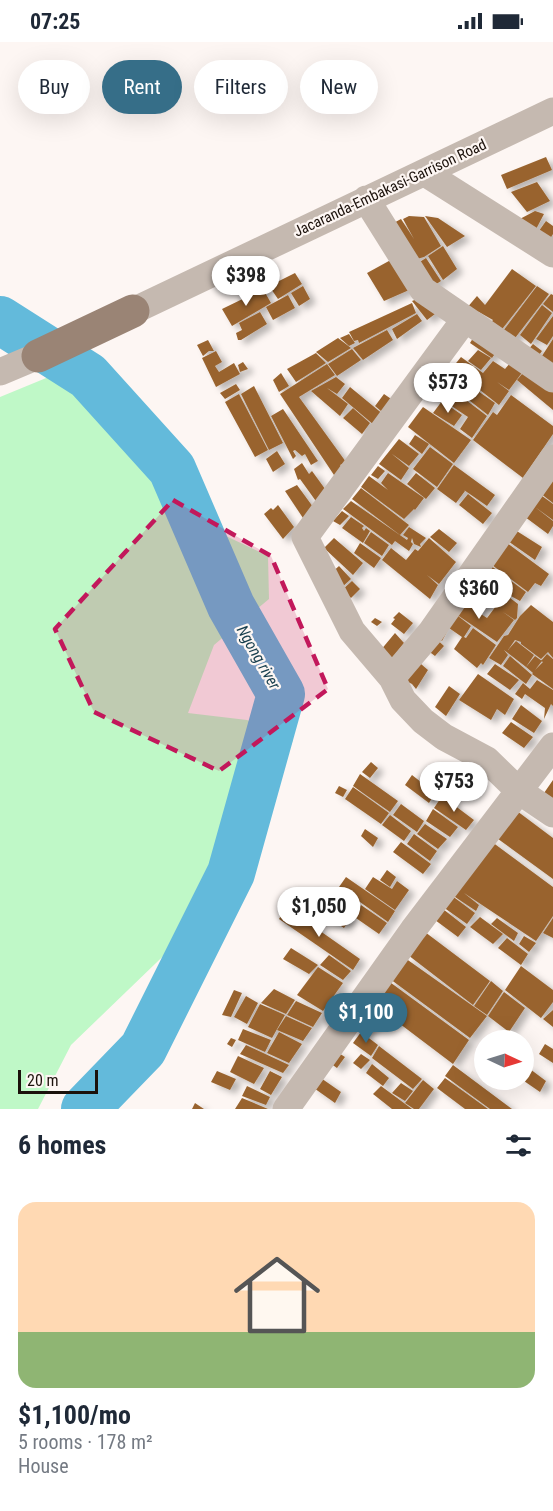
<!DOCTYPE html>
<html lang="en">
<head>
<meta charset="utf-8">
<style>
  :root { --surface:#fff; --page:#f2f2f3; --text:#1f2937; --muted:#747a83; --line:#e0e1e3; --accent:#366e88 }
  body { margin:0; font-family:"Roboto Condensed",sans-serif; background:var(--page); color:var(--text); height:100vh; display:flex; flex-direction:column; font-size:22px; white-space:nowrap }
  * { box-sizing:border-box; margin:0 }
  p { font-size:20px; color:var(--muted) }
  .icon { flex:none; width:33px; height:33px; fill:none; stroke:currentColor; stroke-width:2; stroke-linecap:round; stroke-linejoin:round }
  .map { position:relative; height:1067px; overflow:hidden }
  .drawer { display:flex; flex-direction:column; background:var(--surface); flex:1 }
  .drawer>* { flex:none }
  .guide { position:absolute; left:18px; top:18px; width:518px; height:54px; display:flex; gap:12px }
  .needle { width:39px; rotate:94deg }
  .tools { position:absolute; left:474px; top:988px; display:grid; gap:12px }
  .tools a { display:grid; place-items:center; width:60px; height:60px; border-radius:50%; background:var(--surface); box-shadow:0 6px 24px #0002; font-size:30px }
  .scale { position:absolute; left:18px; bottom:15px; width:80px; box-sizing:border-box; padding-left:6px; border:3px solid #1b110b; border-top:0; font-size:16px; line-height:21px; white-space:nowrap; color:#1b110b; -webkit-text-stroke:4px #fdf6f3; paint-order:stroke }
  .price { position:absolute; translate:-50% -51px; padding:0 14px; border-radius:21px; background:#fff; color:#222; font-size:20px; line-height:39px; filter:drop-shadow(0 2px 3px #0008) }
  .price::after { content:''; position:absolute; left:50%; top:36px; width:18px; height:14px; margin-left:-9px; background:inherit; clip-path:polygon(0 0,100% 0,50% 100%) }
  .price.on { background:var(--accent); color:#fff }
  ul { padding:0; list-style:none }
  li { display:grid; align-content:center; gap:12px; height:318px; padding:0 18px }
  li+li { border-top:2px solid var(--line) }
  li span { display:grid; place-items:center; height:186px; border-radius:18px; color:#555 }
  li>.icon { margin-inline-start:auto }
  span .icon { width:108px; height:108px; fill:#fffc; stroke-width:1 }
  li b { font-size:26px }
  h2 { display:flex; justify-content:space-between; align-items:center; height:72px; padding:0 18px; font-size:26px }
  .tag { padding:0 21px; border-radius:27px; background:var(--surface); box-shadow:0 6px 24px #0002; font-size:21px; line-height:54px }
  .tag.on { background:var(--accent); color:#fff }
  .status { display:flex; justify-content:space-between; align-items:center; height:42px; padding:0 30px; background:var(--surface); direction:ltr }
  .status svg { height:16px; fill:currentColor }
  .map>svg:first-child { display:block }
  .green { fill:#bff8c7 }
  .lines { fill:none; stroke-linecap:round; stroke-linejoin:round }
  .river { stroke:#63badb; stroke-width:48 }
  .building { fill:#99642f; filter:url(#shadow) }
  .minor { stroke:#c5b9b0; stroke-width:27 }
  .major { stroke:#9a8475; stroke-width:33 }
  .marked { fill:#c2185b; fill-opacity:0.2; stroke:#c2185b; stroke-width:4.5; stroke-dasharray:12 8; stroke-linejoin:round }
  .labels { text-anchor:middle; stroke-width:4.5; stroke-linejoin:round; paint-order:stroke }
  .street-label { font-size:15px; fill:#1b110b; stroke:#fdf6f3 }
  .water-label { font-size:16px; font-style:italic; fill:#173e4d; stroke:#fdf6f3 }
</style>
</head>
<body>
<div class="status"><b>07:25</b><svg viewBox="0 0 49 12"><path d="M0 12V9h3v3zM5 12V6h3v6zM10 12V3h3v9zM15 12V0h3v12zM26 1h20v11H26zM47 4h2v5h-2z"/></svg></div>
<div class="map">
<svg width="553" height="1067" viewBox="0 0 553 1067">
  <defs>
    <filter id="shadow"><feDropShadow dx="6" dy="4" stdDeviation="3" flood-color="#0004"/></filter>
  </defs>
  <rect width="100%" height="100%" fill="#fdf6f3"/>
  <path class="green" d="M51,334L139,379L189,436L207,485L268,514L269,557L214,603L188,671L247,678L293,698L240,840L71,1003L38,1067H0V355Z"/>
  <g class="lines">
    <path class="river" d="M0,278L88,334L172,427L231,564L281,652L231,831L143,1007L85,1067"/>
  </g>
  <path class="building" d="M546,115L552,128L507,147L501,133Z
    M537,140L550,159L527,170L511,150Z
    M535,169L544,172L534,191L516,179Z
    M409,174L424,175L441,204L424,215L410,219L390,183L401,177L414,197L403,177Z
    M425,174L438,176L465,194L447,205Z
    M546,179L553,184V192L548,200L536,193Z
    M443,204L457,227L443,238L428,214Z
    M398,214L416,245L384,259L367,231Z
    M426,216L441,239L430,246L415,223Z
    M512,227L536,244L499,291L489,283L493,278L479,270L466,267L477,254L485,263Z
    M295,231L302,242L278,257L269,244Z
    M303,244L310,257L299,264L291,251Z
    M537,244L549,252L512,300L500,293Z
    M263,247L271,261L232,284L222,267Z
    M551,252L553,253V270L543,262Z
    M288,253L295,266L273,278L266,265Z
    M422,255L439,269L427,278L412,259Z
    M412,261L416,271L359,301L358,298L354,299L349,290Z
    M542,263L552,271L531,302L520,293Z
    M260,270L267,282L241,298H238L236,291L242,288L239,281Z
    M417,272L422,279L397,297L392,287Z
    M553,274V294L547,303L536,297Z
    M387,288L393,298L363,318L353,306Z
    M478,288L501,303L492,316L470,301Z
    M349,292L355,301L349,304L340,296Z
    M338,296L351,306L328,320L316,310Z
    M553,297V321L538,320Z
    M208,298L214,309H209L203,314L197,303Z
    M533,302L542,309L537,316L527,309Z
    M352,307L361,318L337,334L328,322Z
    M478,308L491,316L481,328L468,319Z
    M216,309L222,320L215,324L219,330L234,321L240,332L216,345L202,316Z
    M316,311L326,321L296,340L287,327Z
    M461,315L483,331L493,319L505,327L515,315L527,324L509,348L497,340L509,349L499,363L452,326Z
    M243,320L248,327L240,330L238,323Z
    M327,322L335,333L299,355L346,420L340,423L345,431L338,439L280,352Z
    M527,326L553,347V368L517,338Z
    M448,328L495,361L488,373L442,337Z
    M281,331L289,344L279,350L273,338Z
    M336,335L345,342L337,352L327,346L348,362L340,374L311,349Z
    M441,339L487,374L472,396L460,387L468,375L432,351Z
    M236,342L240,348L225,357L220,351Z
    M254,344L283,401L269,408L241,352Z
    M350,345L384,373L374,383L342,356Z
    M239,352L268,408L255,415L225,360Z
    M384,352L397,361L388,375L375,364Z
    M511,353L553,384V392L523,436L473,398L493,370L497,373Z
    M442,359L462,373L454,384L433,371Z
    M423,365L471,398L454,421L408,385Z
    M353,366L370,381L362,392L343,376Z
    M283,367L318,419L311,423L305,412L302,414L295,408L293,409L296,414L293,417L271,374Z
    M415,393L429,402L422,412L409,402Z
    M399,397L419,412L409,424L392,412L409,426L401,438L379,422Z
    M430,405L453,422L437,445L413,427Z
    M277,409L285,422L273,430L266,417Z
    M302,421L309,432L312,429L328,451L318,462L300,437L298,438L294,427Z
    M454,423L495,453L487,464L464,448L465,449L456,461L437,447Z
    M378,424L385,429L378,437L371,433Z
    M553,424V461L536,448Z
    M388,431L424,456L415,468L414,467L404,477L361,445L369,434L388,448L381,441Z
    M416,431L435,446L426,457L407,442Z
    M297,443L316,469L305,479L285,449Z
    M361,446L409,483L400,493L352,457Z
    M538,451L553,462V478L535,465L553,479V484L548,492L521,472Z
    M468,452L492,471L483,482L459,463Z
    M351,459L407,498L408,496L403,493L409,485L426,496L420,502L421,505L414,502L412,496L411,500L413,502L409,509L395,499L392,503L343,467Z
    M278,463L294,485L283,497L264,472L271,466L273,468Z
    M342,469L349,474L340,483L333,479Z
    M351,475L364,484L362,486L364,489L366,486L370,489L363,501L342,486Z
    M512,486L542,505L535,518L505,497Z
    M439,487L457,501L449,510L430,495Z
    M371,490L389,503L382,514L364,501Z
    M499,495L549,532L541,544L535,541L528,550L484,517Z
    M334,496L363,521L353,533L324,506Z
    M429,496L456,520L439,542L427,533L438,543L430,557L382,518L391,506L406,518L415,507L418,509Z
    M360,501L381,516L374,526L354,511Z
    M490,523L526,550L520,559L509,553L505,548L483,532Z
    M339,524L351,537L341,546L329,533Z
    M477,531L518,562L517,576L515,578L503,570L514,578L497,600L453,570L471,584L464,595L466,596L473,586L496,603L483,623L481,621L477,626L454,607L462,595L449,586L442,599L433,592L467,545L490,561L481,572L487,576L496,564L468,542Z
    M352,539L360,547L351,556L342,548Z
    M531,563L553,580V616L548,610L541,617L521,602V600L515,598L508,608L516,599L534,613L526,625L504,608L508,613L501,623L489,616L504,594L508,593L520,574Z
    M399,570L413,581L404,592L391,582L395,577L393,576Z
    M375,576L382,580L377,584L371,580Z
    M395,591L404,601L386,624L375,615Z
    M432,593L444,604L435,614L423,605Z
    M547,612L553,617V647L532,632L533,631L526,625L535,614L542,619L535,628L543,620L541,619Z
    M510,614L532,633L526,642L503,624Z
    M414,616L428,628L416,647L412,642L402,637Z
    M495,622L519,638L510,648L487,632Z
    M478,632L514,657L505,673L497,667L491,678L459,658Z
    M537,638L553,648V664L551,662L544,677L545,666L525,652L522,657L515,652L523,641L530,647Z
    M449,644L460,652L446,674L435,665Z
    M521,663L542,679L534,691L512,677Z
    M511,680L533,695L524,706L502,691Z
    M371,720L378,726L370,736L362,730Z
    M360,732L398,759L390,770L353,744Z
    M412,733L435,751L429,761L405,743Z
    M553,738V758L544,751Z
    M339,744L347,748L343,755L335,751Z
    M353,745L389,771L381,782L345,757Z
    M442,754L474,778L466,788L434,766Z
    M401,762L424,779L417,790L393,773Z
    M513,766L553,796V837L494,794Z
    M433,767L458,785L450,795L426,779Z
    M390,773L411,789L404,799L382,783Z
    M425,782L447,797L438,807L417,792Z
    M365,787L378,796L373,805L361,794Z
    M414,792L437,809L430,819L407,802Z
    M488,797L553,845V874L536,899L464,851L479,863L476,869L452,853Z
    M401,800L431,822L423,832L393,810Z
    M387,828L396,835L390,845L380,838Z
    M346,835L395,869L388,880L339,845Z
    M373,835L392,847L397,839L409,848L395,868L365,847Z
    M311,846L352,875L344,886L304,860Z
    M339,847L350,856L341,866L330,858Z
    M451,853L475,871L467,882L443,865Z
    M361,863L387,881L379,892L353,874Z
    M286,865L360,917L353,928L279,877Z
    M443,867L466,885L458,895L435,878Z
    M480,875L503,892L493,902L470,885Z
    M497,876L518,891L514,899L491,882Z
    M553,876V896L543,891Z
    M425,890L490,939L473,963L408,913Z
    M524,894L536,901L529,910L519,902Z
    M507,896L528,912L521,923L498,906Z
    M291,906L318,923L309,932L283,917Z
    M329,913L351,929L343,938L320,923Z
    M405,916L487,974L470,996L390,937Z
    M521,924L553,948V960L541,976L505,948Z
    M318,925L343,941L323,969L297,953Z
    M387,938L469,998L453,1022L371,960Z
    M491,939L503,949L487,973L474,964Z
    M274,947L295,958L286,972L261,961Z
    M234,948L242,951L231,975L222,973Z
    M504,950L525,966L509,990L488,974Z
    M246,954L258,961L247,982L234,975Z
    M296,959L322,971L313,985L287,973Z
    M260,962L285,973L272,996L248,985Z
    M553,968V985L543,977Z
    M364,973L376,981L367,992L355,984Z
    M286,974L312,986L303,999L277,988Z
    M243,987L271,998L265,1010L238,998Z
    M279,990L302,1002L289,1021L267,1011Z
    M361,990L378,1003L371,1014L353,1001Z
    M231,996L236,998L232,1005L227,1002Z
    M545,1002L553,1007V1021L539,1012Z
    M246,1003L289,1023L283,1031L240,1012Z
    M379,1004L422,1037L413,1047L372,1016Z
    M334,1008L345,1015L337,1026L327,1019Z
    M361,1012L370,1018L361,1027L353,1021Z
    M238,1014L264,1026L254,1042L230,1030Z
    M372,1022L389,1036L383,1044L366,1031Z
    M453,1023L512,1067H490L445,1034Z
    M526,1024L546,1039L540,1050L524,1039V1029Z
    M217,1029L236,1037L230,1048L211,1040Z
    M270,1029L282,1035L271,1053L260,1047Z
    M318,1034L341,1050L335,1061L311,1044Z
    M445,1036L488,1067H465L437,1046Z
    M423,1038L434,1047L419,1067H414L405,1061Z
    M401,1041L413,1049L405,1059L392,1051Z
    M247,1044L270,1055L266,1063L242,1054Z
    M381,1044L412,1067H392L373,1052Z
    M242,1056L268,1067H235Z
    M195,1061L204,1067H192Z"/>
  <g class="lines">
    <path class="minor" d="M425,131L553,212
      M366,157L423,248L553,337
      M133,269L553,69
      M465,277L305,495L352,589L392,636L403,658L423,679L444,695L487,718L519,749L553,772
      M0,330L38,314
      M392,636L431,590L553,416
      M286,1067L413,888L553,704"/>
    <path class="major" d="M38,314L133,269"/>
  </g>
  <path class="marked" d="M173,458L271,514L328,647L219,729L94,670L55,587Z"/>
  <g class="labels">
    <g class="street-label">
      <text transform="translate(390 146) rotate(-25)" y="5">Jacaranda-Embakasi-Garrison Road</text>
    </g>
    <g class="water-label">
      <text transform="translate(259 615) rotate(60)" y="6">Ngong river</text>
    </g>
  </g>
</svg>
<div class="tools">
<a><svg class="needle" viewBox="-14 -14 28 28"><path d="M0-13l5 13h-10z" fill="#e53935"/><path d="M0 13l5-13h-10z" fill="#747a83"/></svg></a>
</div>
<div class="scale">20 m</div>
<b class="price" style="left:246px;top:265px">$398</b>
<b class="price" style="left:448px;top:372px">$573</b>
<b class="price" style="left:479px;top:578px">$360</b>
<b class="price" style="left:454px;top:771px">$753</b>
<b class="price" style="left:319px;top:896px">$1,050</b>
<b class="price on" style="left:366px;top:1002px">$1,100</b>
<div class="guide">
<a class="tag">Buy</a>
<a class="tag on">Rent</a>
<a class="tag">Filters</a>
<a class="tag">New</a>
</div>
</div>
<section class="drawer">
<h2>6 homes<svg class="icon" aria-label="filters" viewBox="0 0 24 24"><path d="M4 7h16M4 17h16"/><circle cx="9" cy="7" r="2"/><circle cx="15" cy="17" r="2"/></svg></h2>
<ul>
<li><span style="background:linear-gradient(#ffd9b3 70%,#8fb573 0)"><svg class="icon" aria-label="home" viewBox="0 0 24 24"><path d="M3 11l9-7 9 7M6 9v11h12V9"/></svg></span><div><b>$1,100/mo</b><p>5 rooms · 178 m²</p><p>House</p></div></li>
</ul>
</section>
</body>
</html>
